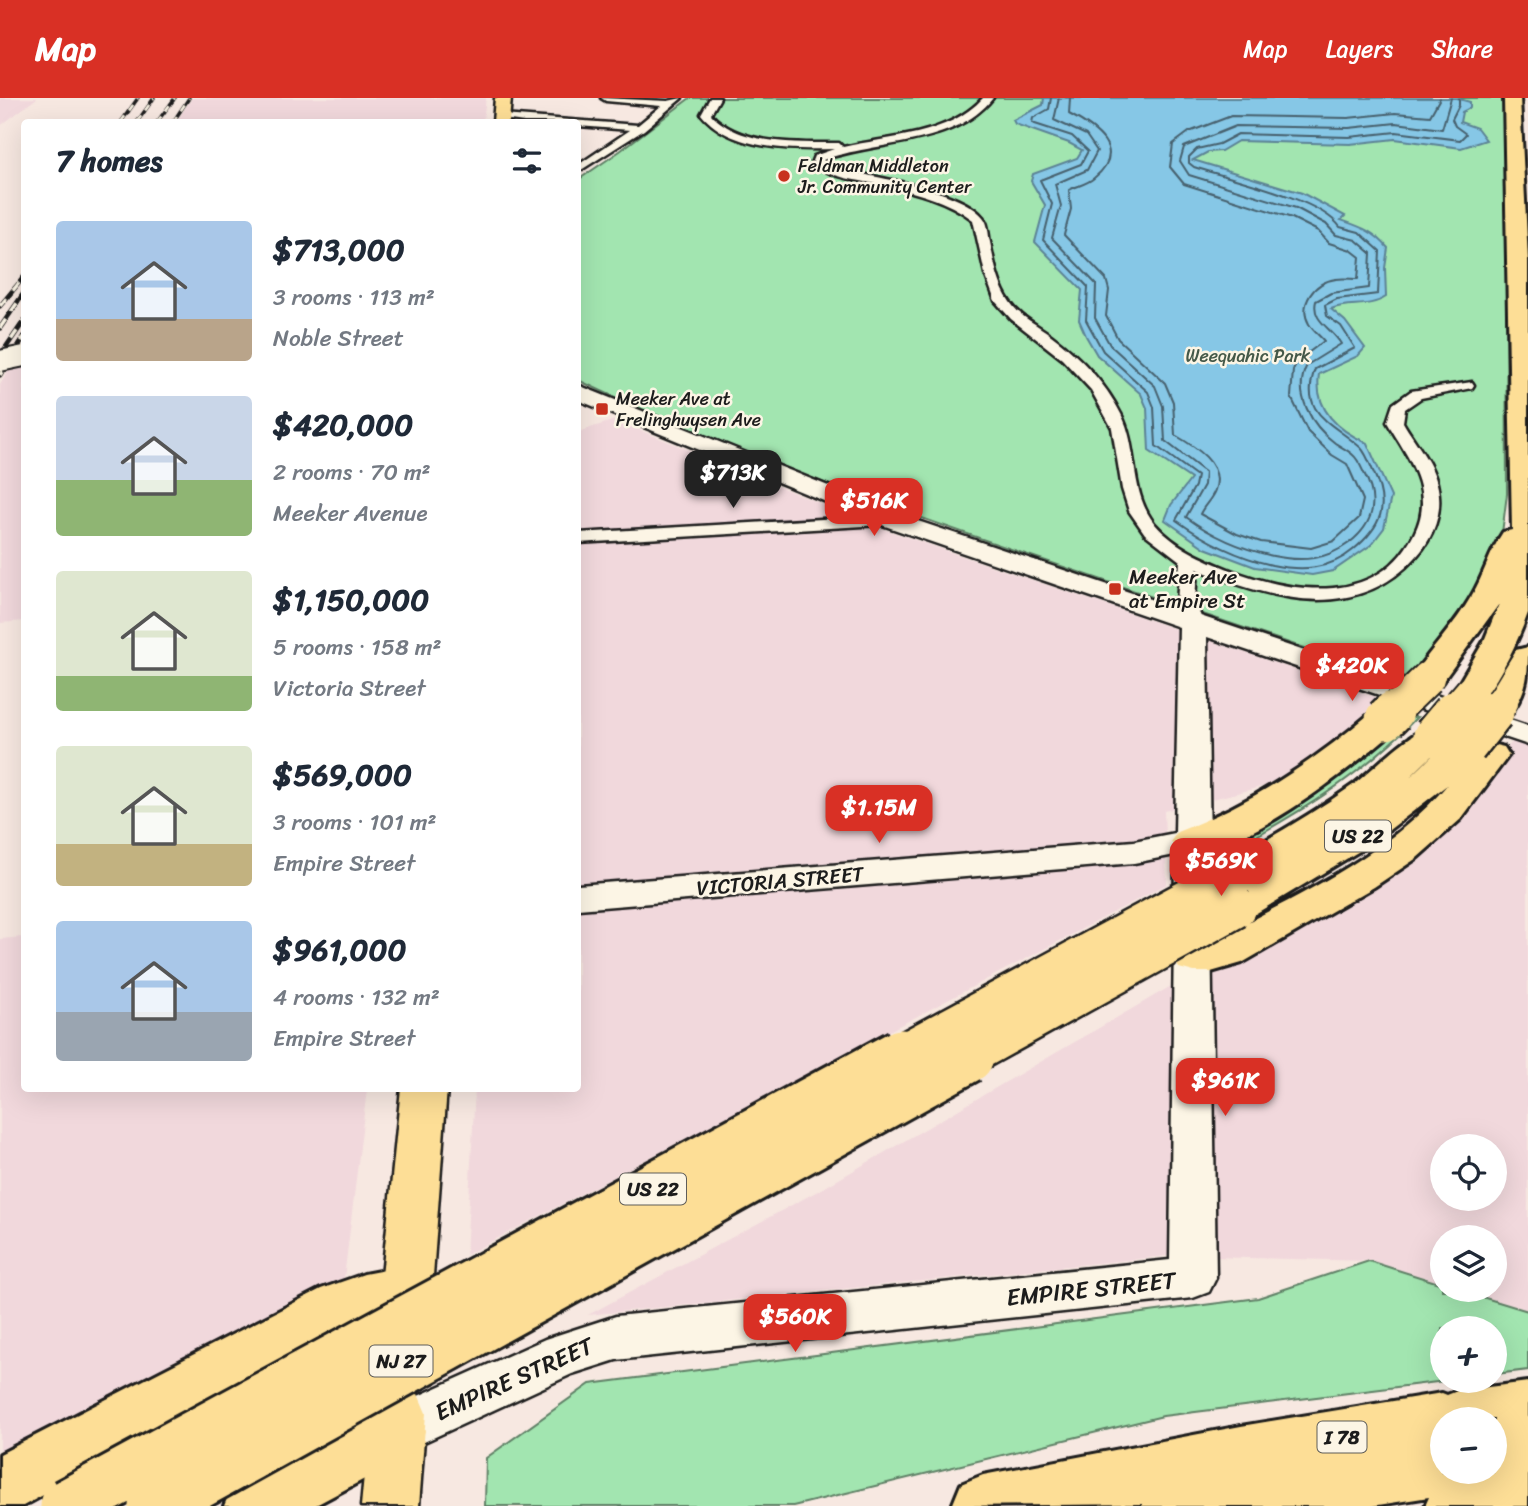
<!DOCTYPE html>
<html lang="en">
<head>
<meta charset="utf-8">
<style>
  :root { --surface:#fff; --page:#f2f2f3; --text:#1f2937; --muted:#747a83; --accent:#d93025 }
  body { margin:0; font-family:Sriracha,sans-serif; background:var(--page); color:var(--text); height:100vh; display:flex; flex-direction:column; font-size:26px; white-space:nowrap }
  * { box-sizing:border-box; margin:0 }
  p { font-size:23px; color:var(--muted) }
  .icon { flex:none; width:38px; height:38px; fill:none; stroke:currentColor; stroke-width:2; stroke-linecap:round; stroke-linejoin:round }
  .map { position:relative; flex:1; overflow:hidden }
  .drawer { position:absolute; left:21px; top:21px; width:560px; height:973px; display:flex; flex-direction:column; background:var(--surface); border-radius:7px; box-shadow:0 7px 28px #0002 }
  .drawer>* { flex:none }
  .controls { position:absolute; left:1430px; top:1036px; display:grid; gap:14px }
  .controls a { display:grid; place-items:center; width:77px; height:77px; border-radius:50%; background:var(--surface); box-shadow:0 7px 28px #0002; font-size:35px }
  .price { position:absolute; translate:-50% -60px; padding:0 16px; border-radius:14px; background:var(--accent); color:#fff; font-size:23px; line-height:46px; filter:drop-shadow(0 2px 4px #0008) }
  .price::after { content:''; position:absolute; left:50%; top:42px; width:21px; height:16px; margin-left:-10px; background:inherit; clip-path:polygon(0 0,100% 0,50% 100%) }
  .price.current { background:#222; color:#fff }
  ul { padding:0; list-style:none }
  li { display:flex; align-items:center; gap:21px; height:175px; padding:0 35px }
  li span { display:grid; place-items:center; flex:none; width:196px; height:140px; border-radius:7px; color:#555 }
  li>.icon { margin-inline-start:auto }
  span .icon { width:84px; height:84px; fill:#fffc; stroke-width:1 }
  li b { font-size:30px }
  h2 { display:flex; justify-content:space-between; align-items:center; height:84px; padding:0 35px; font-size:30px }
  header { display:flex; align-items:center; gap:42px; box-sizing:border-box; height:98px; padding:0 35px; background:var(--accent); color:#fff }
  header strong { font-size:33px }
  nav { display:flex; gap:38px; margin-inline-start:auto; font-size:24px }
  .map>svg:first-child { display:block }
  .built { fill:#f1d8dc; fill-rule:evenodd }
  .green { fill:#a2e5b0; stroke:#5f8066; stroke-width:2 }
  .water { fill:#86c7e6; stroke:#5c8395; stroke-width:2 }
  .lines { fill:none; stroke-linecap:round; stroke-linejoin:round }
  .shore { stroke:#46606d; stroke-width:2 }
  .street-casing { stroke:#1c1c1c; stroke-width:5 }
  .secondary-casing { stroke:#1c1c1c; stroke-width:5 }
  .primary-casing { stroke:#1c1c1c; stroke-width:5 }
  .highway-casing { stroke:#1c1c1c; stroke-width:6 }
  .street { fill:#fcf5e5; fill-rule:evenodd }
  .secondary { fill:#fcf5e5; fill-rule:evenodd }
  .primary { fill:#fdde96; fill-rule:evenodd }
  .highway { fill:#fdde96; fill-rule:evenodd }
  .rail-far1-casing { stroke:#1c1c1c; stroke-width:3.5 }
  .rail-casing { stroke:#1c1c1c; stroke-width:5 }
  .rail-far1 { stroke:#fcf5e5; stroke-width:2.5; stroke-dasharray:7; stroke-linecap:butt }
  .rail { stroke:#fcf5e5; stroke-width:3.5; stroke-dasharray:10; stroke-linecap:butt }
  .secondary-bridge-casing { stroke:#1c1c1c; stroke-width:24; stroke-linecap:butt }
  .highway-bridge-far2-casing { stroke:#1c1c1c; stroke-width:36; stroke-linecap:butt }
  .highway-bridge-far1-casing { stroke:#1c1c1c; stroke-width:46; stroke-linecap:butt }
  .highway-bridge-casing { stroke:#1c1c1c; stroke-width:59; stroke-linecap:butt }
  .secondary-bridge { stroke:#fcf5e5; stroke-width:20 }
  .highway-bridge-far2 { stroke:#fdde96; stroke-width:32 }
  .highway-bridge-far1 { stroke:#fdde96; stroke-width:41 }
  .highway-bridge { stroke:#fdde96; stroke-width:53 }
  .poi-dot { fill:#c8321e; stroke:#fcf5e5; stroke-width:2.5 }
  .labels { text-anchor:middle; stroke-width:5; stroke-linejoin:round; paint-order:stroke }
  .far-poi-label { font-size:18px; fill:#1c1c1c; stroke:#fcf5e5; text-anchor:start }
  .far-park-label { font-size:18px; fill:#445848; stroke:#fcf5e5 }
  .shield { fill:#fcf5e5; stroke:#5f5d58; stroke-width:2 }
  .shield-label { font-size:19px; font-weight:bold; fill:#1c1c1c }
  .poi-label { font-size:21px; fill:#1c1c1c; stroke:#fcf5e5; text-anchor:start }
  .street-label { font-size:21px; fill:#1c1c1c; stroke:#fcf5e5 }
  .near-street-label { font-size:24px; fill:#1c1c1c; stroke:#fcf5e5 }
</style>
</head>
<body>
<header>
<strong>Map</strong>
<nav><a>Map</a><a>Layers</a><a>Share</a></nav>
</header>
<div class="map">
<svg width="1528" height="1408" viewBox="0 0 1528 1408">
  <rect width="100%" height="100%" fill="#f7e8e1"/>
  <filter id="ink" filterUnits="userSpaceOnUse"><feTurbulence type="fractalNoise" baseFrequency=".0143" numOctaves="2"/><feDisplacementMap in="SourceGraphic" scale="14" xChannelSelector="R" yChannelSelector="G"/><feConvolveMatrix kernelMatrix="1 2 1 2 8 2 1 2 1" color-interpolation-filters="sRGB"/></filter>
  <g filter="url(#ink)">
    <path class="built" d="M0,0H37L0,28Z
      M192,0H486L483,24H176Z
      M12,266H24V523L0,525V287Z
      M615,322L886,432L1386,603L1308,662L1265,688L1164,713L1167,786L466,1157L475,991L578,990V334Z
      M1513,643L1528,648V1213L1459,1192H1494V1139H1442V1186L1369,1163L1168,1158L588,1217L827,1088L1419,744ZM1442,1048H1494V1101H1442Z
      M24,839V990L367,991L342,1197L0,1368V841Z"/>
    <path class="green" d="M690,0H1505L1507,396L1501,443L1476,502L1407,585C1287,544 1167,504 1046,463C888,409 729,354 578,282V82L620,53Z
      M1403,618L1417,619C1360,680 1292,719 1219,759L1218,744Z
      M1369,1163L1442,1186V1192H1459L1528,1213V1272L1495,1276L1494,1230H1442V1283H1445L1163,1318L793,1408H485L486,1360L590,1286L1258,1200Z"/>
    <path class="water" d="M1044,0H1456L1470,4V10L1462,14L1460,24L1477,30L1486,42L1461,50L1395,41L1350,46L1238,43L1221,53L1208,54L1193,62L1302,95L1345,118L1341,122C1361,129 1374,133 1388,150L1385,170L1386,199C1368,211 1349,203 1331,211L1345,223L1365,250L1358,258L1319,276C1314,311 1337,332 1367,345L1391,399L1384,430L1371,447L1333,473L1312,477L1255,469L1205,450L1165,422L1171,407L1191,381L1149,353L1147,310L1141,296L1097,257L1086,238L1079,222L1082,192L1035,144L1045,107L1031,83L1033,76L1077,60L1082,52L1069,45L1015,26L1013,22L1043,7Z"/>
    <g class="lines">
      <path class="shore" d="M1051,0L1049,11L1033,20L1032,25L1072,38L1088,53L1081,66L1040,82L1052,106L1043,142L1088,189L1086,222L1103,253L1148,294L1154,309L1156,348L1197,378L1195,388L1176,422C1205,443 1237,459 1272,467C1302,473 1329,472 1353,452C1382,428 1390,408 1373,373C1370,366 1366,355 1361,350C1334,325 1298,317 1315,271L1355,250L1341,228L1327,218L1325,207L1337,201L1378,196L1380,153L1359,134L1340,129C1321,101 1229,80 1194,69L1189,65V59L1197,51L1219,46L1238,36L1349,39L1396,34L1460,42L1466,36L1455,28L1452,21L1459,7V0
        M1059,0L1054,22L1086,37L1097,53L1087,72L1055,86L1061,108L1052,140L1096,186L1095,220L1110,247L1155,288L1163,308L1165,343L1205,374L1204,387L1186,419C1212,438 1242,451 1273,458C1302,464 1326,462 1349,445C1374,426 1379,402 1364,375C1361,369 1358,361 1353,357C1348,352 1341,349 1335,345C1312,328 1292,296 1307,267L1341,246C1332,230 1311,223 1316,203L1331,195L1369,190L1371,155L1356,142L1336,137L1326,126L1296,110L1189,77L1180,63L1184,49L1236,28L1349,30L1396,25L1442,31L1451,0
        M1070,0L1069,16C1095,30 1129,52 1094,80C1087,86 1077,88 1069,92L1071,111L1064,137L1106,181L1109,192L1106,218L1118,241L1165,285L1173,304L1175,337C1194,348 1225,366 1215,392C1212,401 1204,407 1200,416L1237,436L1261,444L1311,450L1334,443L1359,420L1363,402L1347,366L1332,357L1308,334L1291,299L1293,272L1297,263L1324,243C1319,237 1313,233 1309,226C1298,206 1314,184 1336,181C1343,180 1351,181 1358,181L1360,159L1351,152L1329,145L1318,133L1292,120L1184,86L1170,69L1173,46L1189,34L1231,18L1348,20L1395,15L1430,18L1440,0"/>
      <defs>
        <path id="street" d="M601,0L668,3L682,0L644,32L578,74V67L630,32L578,28V24H524L497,20L502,17L638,27L661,8L606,3Z
          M710,0H720L711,16C740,48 799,45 839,45L843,49C891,38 948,38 983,0H993C953,50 878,42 823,62L834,70C870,79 960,90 983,119C989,126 988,136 990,144C994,164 998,187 1010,204C1020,219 1038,227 1051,237C1079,258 1105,284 1121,316C1139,350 1129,394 1155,426C1175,449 1203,461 1231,472C1294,496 1378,508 1414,436C1436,393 1408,360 1387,324L1393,306L1411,293L1472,284L1474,287L1472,290L1421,300L1405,311L1403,324C1415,345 1434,366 1438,390C1443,415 1433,441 1416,459C1355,526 1271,502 1197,471L1195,504L1203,524L1193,530L1186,528L1177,504L1180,463L1145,436L1129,413L1122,391L1112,330L1091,292L1062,261L1011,221L995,203L985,176L973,122C947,102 915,94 883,87C859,82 829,81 812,63L814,58L834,51C791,52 730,52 701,16Z
          M891,417L900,422L897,426L578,445V435Z"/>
        <path id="secondary" d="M578,287L900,417L1528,628V647L1207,539L1216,1180L1209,1194L1193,1200L616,1262L572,1276L396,1357L378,1350L371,1333L378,1316L545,1241L616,1218L1170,1162L1175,757L1134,765L578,811V787L1134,743L1175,735L1179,529L882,427L578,302Z"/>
        <path id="primary" d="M495,0H511L509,24H493Z
          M401,990H447L430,1218L423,1235L404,1242L385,1235L378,1218Z
          M398,1289L418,1296L426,1315L419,1408H361L370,1315L378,1296Z"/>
        <path id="highway" d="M1504,0H1520L1528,163V515C1517,546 1502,575 1483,601L1471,604L1459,601L1454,594L1484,543L1499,506L1440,587L1428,590L1416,587L1411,580C1430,552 1455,527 1472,497C1484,477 1490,453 1503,434L1512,432Z
          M1528,549C1528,576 1528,589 1514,611L1502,615L1490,611L1484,604L1516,552Z
          M1386,610L1399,613L1404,621L1399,629C1357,665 1233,767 1177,752L1171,743L1177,734C1251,706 1313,664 1373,613Z
          M1434,627L1447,630L1452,638L1410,679C1431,661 1449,633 1479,640L1484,648L1491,646L1504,649L1509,657L1461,721L1417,760L1374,789L1242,865L1211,874H1194L1179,870L1172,859L1179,848L1194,844L1212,843C1293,799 1387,759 1447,687L1371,746L1250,819L1235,823L1220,819L1214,809L1220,799L1239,788L1225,785L1219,775L1225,765C1269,741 1312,716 1353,687C1375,670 1410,633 1434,627Z
          M406,1168L425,1175L433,1192L425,1209L357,1227L23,1408H0V1356L321,1191L364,1176Z
          M1528,1284V1408H1425L1429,1399L1372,1408H1142L1143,1406L952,1408L961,1386L983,1377L1241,1328L1442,1295L1447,1297L1457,1293ZM1442,1321H1494V1374H1442Z
          M396,1305L417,1313L425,1333L417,1353L314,1408H224L233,1386L321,1339Z"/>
      </defs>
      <use href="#street" class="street-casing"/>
      <use href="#secondary" class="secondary-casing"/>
      <use href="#primary" class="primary-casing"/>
      <use href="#highway" class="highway-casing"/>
      <use href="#street" class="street"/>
      <use href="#secondary" class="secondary"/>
      <use href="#primary" class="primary"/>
      <use href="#highway" class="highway"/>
      <defs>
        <path id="rail-far1" d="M121,24L138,0
          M137,24L154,0
          M157,24L175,0
          M173,24L189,0"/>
        <path id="rail" d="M0,208L24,179
          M0,230L24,195
          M0,258L24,223
          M0,277L24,239"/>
      </defs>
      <use href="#rail-far1" class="rail-far1-casing"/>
      <use href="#rail" class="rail-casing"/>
      <use href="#rail-far1" class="rail-far1"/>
      <use href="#rail" class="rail"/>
      <defs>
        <path id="secondary-bridge" d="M0,263L24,258"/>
        <path id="highway-bridge-far2" d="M1391,616L1428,580
          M1452,616L1471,594
          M1492,616L1502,604"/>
        <path id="highway-bridge-far1" d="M1386,621L1393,614
          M1434,638L1454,614
          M1466,648L1493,614
          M898,959L1239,775
          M964,959L1235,809"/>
        <path id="highway-bridge" d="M67,1408L901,958
          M155,1408L967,958"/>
      </defs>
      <use href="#secondary-bridge" class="secondary-bridge-casing"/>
      <use href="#highway-bridge-far2" class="highway-bridge-far2-casing"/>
      <use href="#highway-bridge-far1" class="highway-bridge-far1-casing"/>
      <use href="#highway-bridge" class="highway-bridge-casing"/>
      <use href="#secondary-bridge" class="secondary-bridge"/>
      <use href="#highway-bridge-far2" class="highway-bridge-far2"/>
      <use href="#highway-bridge-far1" class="highway-bridge-far1"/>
      <use href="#highway-bridge" class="highway-bridge"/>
    </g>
  </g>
  <g class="poi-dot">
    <circle cx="784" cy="78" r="7"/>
    <rect x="595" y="304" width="14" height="14" rx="3.5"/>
    <rect x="1108" y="484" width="14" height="14" rx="3.5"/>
  </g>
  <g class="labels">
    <g class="far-poi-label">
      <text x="798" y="74">Feldman Middleton<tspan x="798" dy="21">Jr. Community Center</tspan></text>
      <text x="616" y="307">Meeker Ave at<tspan x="616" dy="21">Frelinghuysen Ave</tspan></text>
    </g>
    <g class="far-park-label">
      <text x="1248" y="264">Weequahic Park</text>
    </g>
    <g class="shield">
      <rect x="1325" y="722.5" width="66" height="31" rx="5"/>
      <rect x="620" y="1075.5" width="66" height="31" rx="5"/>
      <rect x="369.5" y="1247.5" width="63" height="31" rx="5"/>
      <rect x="1317.5" y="1323.5" width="49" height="31" rx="5"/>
    </g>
    <g class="shield-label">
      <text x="1358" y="745">US 22</text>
      <text x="653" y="1098">US 22</text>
      <text x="401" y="1270">NJ 27</text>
      <text x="1342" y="1346">I 78</text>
    </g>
    <g class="poi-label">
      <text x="1129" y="486">Meeker Ave<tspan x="1129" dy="24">at Empire St</tspan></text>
    </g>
    <g class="street-label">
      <text transform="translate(780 783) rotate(-5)" y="7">VICTORIA STREET</text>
    </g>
    <g class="near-street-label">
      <text transform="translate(1091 1191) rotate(-6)" y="8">EMPIRE STREET</text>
      <text transform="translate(514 1281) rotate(-24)" y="8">EMPIRE STREET</text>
    </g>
  </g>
</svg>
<div class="controls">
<a><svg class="icon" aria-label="locate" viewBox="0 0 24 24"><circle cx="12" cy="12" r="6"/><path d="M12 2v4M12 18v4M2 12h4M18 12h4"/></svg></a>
<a><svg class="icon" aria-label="layers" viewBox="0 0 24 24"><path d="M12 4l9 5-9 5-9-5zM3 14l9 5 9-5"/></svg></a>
<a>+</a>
<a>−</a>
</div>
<b class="price current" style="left:733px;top:412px">$713K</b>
<b class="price" style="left:874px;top:440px">$516K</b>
<b class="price" style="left:1352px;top:605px">$420K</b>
<b class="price" style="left:879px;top:747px">$1.15M</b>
<b class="price" style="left:1221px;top:800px">$569K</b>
<b class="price" style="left:1225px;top:1020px">$961K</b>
<b class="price" style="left:795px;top:1256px">$560K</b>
<section class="drawer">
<h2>7 homes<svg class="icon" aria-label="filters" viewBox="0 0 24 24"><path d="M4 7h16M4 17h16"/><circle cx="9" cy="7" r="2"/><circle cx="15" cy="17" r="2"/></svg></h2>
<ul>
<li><span style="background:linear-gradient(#a9c7e8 70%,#b9a48a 0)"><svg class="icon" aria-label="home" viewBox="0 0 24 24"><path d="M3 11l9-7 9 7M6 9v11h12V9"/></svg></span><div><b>$713,000</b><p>3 rooms · 113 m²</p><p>Noble Street</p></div></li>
<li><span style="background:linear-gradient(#c9d6e8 60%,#8fb573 0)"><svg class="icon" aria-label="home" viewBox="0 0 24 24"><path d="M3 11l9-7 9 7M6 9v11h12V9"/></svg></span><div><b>$420,000</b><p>2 rooms · 70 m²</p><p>Meeker Avenue</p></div></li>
<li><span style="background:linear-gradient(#dfe7d0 75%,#8fb573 0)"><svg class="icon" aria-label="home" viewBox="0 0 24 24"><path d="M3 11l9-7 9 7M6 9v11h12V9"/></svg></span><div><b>$1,150,000</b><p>5 rooms · 158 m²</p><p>Victoria Street</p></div></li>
<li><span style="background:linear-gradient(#dfe7d0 70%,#c2b280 0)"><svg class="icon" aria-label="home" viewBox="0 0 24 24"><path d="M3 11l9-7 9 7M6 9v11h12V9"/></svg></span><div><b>$569,000</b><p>3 rooms · 101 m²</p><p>Empire Street</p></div></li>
<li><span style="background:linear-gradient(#a9c7e8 65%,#9aa5b1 0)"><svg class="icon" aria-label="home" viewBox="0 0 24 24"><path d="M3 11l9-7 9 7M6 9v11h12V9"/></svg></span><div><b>$961,000</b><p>4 rooms · 132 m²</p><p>Empire Street</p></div></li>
</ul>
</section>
</div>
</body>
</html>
